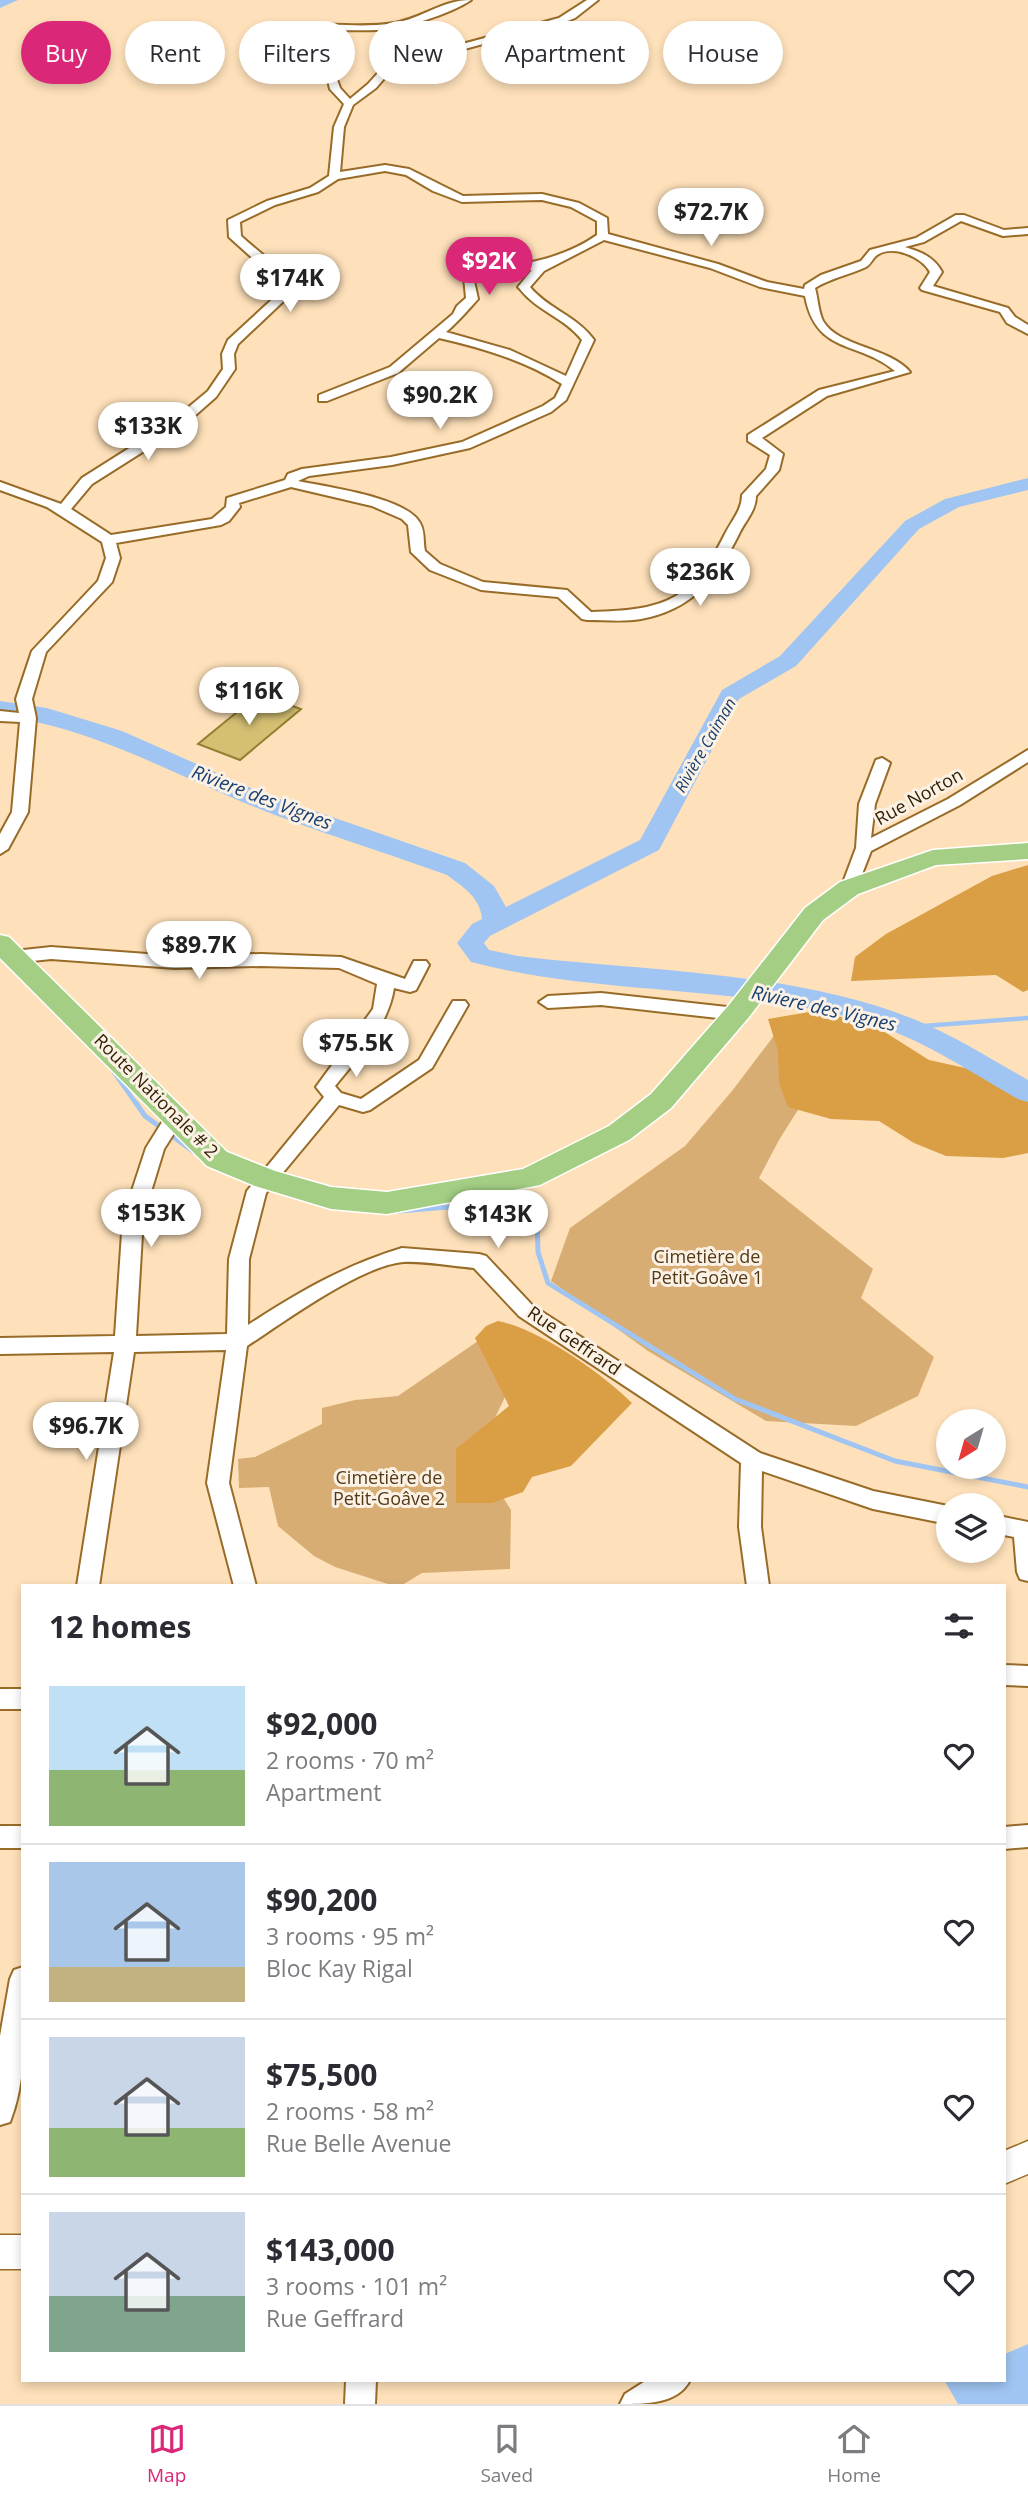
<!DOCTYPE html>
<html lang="en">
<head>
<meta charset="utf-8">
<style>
  :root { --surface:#fff; --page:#f2f2f3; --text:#2b2b33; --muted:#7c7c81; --line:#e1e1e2; --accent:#db2777 }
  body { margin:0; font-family:"Open Sans",sans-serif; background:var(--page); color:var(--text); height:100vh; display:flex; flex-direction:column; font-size:26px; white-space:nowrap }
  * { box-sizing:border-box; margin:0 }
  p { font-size:23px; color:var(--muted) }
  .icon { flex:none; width:38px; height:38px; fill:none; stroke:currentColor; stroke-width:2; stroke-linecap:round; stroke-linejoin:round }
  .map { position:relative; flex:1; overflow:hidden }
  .side { position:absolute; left:21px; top:1584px; width:985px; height:798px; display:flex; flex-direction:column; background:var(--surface); border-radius:0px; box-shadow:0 4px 10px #0003 }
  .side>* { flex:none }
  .guide { position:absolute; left:21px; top:21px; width:987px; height:63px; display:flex; gap:14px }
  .needle { width:46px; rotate:217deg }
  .fabs { position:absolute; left:936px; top:1409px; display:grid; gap:14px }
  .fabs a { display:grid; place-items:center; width:70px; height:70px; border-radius:50%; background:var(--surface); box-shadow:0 4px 10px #0003; font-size:35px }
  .price { position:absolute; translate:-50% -60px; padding:0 16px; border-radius:24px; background:#fff; color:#222; font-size:23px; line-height:46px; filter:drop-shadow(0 2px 4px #0008) }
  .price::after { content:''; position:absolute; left:50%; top:42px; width:21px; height:16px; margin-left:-10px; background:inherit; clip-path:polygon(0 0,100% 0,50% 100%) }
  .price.current { background:var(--accent); color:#fff }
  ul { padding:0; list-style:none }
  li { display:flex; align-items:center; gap:21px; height:175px; padding:0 28px }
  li+li { border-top:2px solid var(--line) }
  li span { display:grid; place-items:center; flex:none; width:196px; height:140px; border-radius:0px; color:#555 }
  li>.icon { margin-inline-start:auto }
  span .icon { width:84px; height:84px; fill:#fffc; stroke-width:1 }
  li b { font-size:30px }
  h2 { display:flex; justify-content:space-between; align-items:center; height:84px; padding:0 28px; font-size:30px }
  .chip { padding:0 24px; border-radius:32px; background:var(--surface); box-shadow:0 4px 10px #0003; font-size:24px; line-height:63px }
  .chip.current { background:var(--accent); color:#fff }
  .menu { display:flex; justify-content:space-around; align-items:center; height:98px; border-top:2px solid var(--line); background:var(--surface); font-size:19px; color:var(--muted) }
  .menu a { display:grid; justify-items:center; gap:4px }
  .menu .current { color:var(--accent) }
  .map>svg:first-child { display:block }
  .green { fill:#d7ad74 }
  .forest { fill:#da9e44 }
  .water { fill:#a1c5f2 }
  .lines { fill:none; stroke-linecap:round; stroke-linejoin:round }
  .stream-far1 { stroke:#a1c5f2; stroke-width:4.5 }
  .stream { stroke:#a1c5f2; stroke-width:5 }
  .river { fill:#a1c5f2; fill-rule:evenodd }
  .building { fill:#d4bf72; stroke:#937f30; stroke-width:2 }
  .minor-casing { stroke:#986c28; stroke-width:4 }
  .tertiary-casing { stroke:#986c28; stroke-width:3 }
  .primary-casing { stroke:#fff; stroke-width:3 }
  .minor { fill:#fff; fill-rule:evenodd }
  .tertiary { fill:#fff; fill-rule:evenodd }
  .primary { fill:#a3ce83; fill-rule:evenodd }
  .labels { text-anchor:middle; stroke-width:6; stroke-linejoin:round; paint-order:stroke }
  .far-water-label { font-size:16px; font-style:italic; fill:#173f6f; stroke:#fbf1e5 }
  .street-label { font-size:18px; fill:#301e02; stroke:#fbf1e5 }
  .park-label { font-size:18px; fill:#533a15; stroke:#fbf1e5 }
  .water-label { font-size:19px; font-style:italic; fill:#173f6f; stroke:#fbf1e5 }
</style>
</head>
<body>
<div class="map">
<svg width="1028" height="2404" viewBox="0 0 1028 2404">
  <rect width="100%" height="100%" fill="#fee1ba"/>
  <path class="green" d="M776,1033L806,1097L779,1140L759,1178L873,1269L861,1298L934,1357L918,1396L856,1426L766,1421L648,1351L551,1281L570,1228L685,1146L732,1091Z
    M478,1341L521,1364L477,1455L511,1510L510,1569L422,1573L402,1585L394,1586L335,1567L314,1556L278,1526L269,1487L239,1488L238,1459L255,1457L322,1424V1408L355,1400L398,1396Z"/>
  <path class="forest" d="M1028,865V990L1023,992L996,975L851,981L855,957L886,934L992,876Z
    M815,1011L872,1024L929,1060L997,1075L1028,1100V1153L1003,1158L946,1156L914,1143L879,1121L831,1119L788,1107L779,1083L778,1051L768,1019Z
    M498,1321C539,1329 602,1373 632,1403L571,1466L532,1477L523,1492L492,1503H456V1449L509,1406L475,1338L486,1326Z"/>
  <path class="water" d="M1028,2344V2404H958L944,2380H1004L1005,2354Z"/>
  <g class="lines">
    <path class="stream-far1" d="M910,1027L1028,1018
      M111,1068L137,1105"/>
    <path class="stream" d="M136,1103L145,1116L194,1152
      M399,1211L511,1202L537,1214L538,1252L548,1283L735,1399L895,1461L1028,1487"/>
    <path class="river" d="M0,0H18L0,8Z
      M1028,478V490L959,507L919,529L796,666L739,699L659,850L490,936L484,943L489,950L518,956C649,972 791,970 916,1020C955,1036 991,1059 1028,1080V1102L1018,1099C972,1073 927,1042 876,1025C744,983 603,997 471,962L457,943L472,924L482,919C480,897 463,887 447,875C378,850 307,829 240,801C157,766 92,729 0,715V701L47,708L122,731L260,792L465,863L494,886L506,907L640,840L722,690L780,656L905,521L945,499Z"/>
  </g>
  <path class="building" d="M259,694L301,709L240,760L198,744Z"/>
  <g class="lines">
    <defs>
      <path id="minor" d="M471,0C450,14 403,29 377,30C338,32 313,24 276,43V51L285,59L334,71L340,88L350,99L368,84L387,63L427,57L440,50L559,18L587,0H598L575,18L565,22L446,54L432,62L393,68L376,88L353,105L344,127L340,172L385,165L409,169L463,196L542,194L579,203L607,218L608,234L718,264L767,282L804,289L805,285L821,275L861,261L870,250L916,238L956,215H964L1004,230L1028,228V234L1003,236L961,221L924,242L905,247C921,252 934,257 942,272L933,286L1008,308L1015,317L1028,325V334L1007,323L1000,312L922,290L920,288L930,272C922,257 893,244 877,255C872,259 871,264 866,267C849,275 831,278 815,288C818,298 818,311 823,321C838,347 889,347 910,372L827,396L762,438L783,454L779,470L756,496C756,511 745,521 739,534C717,578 692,610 641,619C624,622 605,620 587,620L582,619L558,597L481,590L430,570L411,552L408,525L402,519L372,506L291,487L239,503L240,507L229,521L221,525L116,543L120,558L112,582L46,652L32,699L36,718L28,812L8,849L0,854V834L12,812L20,722L0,721V711L19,713L16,699L32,651L98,581L106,558L102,542L47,507L0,490V482L61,504L82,478L172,421L208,391L223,369L222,354L228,340L279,293L269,273L229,237L228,220L267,201L310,188L329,176L334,127L344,104L330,89L327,75L279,63L266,52L268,40C319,14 343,31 394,23C421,19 442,0 471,0ZM385,171L406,175L433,191L462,202L542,200L571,207L597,221V235C556,264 511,264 464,277L466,298L457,306L453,314L390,367L319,395V401H327L398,373L439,338C482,348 524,360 562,384L555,398L543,406L462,442L391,457L302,469L288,474L285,480L227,498L226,507L212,519L111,535L71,509L92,484L182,427L216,397L235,369L234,354L238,344L291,294C285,268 259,253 241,236L240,222L275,205L318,192L338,179ZM604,240L710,268L760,287L805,296C816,355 858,340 895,371L819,390L748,435V441L770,455L766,469L742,495C742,510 732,520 725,534C691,602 664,610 591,612L567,590L483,582L440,564L425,551C423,542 425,531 420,523C406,497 326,487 298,481L309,476L392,465L470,448L551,412L566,400L594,340C577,316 548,309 530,287L544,271ZM532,270L518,287L520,289C537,311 565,318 582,340L566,376L510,350L446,332C458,322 467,311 478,299L474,281Z
        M1028,750V762L960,805L871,851L855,892H843L841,888L856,848L859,804L876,760L882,758L890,763L875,804L871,838L948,799Z
        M51,947L175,956L261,954L341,957L405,979L414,961H426L429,965L416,990L410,992L394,988C388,1027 359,1056 335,1086L341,1093L361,1099L419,1060L453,1001H465L468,1005L432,1068L370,1110L363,1112L339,1105L266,1193L249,1259L248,1325C299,1292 343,1266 402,1248L479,1254L486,1256L533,1306L760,1453L873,1491L948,1506V1524L873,1509L762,1471L761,1527L769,1586H747L739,1527L741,1463L519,1316L474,1268C451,1266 426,1261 403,1262C360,1266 284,1322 247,1346L229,1483L256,1586H234L207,1483L226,1350L134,1352L99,1586H77L114,1352L0,1354V1338L115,1336L123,1218L146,1148L169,1111H183L185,1116L164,1149L143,1218L136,1336L227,1334L229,1259L247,1191L324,1097L316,1087L373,1009L377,984L339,968L261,966L175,968L51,959L14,963L5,957L14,951Z
        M601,993L736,1008L745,1014L736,1020L601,1005L548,1008L539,1002L548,996Z
        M994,1515L1028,1522V1581L1020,1579L1017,1572L1014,1537L994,1533Z
        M1004,1665L1028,1666V1686L1004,1685Z
        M0,1689H23V1709H0Z
        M1028,1825V1847L1004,1849V1827Z
        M0,1826H23V1848H0Z
        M23,1967C23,2017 29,2074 10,2122L0,2125V2036L10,1979L14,1970Z
        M346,2380H376L375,2404H345Z
        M647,2380H690C678,2404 646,2404 620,2404L625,2394Z"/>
      <path id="tertiary" d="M1028,2141V2174L1004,2184V2151Z
        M0,2235H23V2269H0Z"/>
      <path id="primary" d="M1028,843V859L936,865L858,894L823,920L749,1017L671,1108L629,1140L540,1185L387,1214L331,1209L255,1186L207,1166L0,958V935L9,937L227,1152L275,1171L331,1187L387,1192L523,1169L609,1126L651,1094L729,1005L805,908L840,882L933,850Z"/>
    </defs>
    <use href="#minor" class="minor-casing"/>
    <use href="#tertiary" class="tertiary-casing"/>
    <use href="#primary" class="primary-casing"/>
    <use href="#minor" class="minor"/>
    <use href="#tertiary" class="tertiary"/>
    <use href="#primary" class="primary"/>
  </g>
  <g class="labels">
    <g class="far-water-label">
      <text transform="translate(705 745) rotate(-60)" y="6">Rivière Caiman</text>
    </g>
    <g class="street-label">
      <text transform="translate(919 797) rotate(-29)" y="6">Rue Norton</text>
      <text transform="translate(156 1096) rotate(45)" y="6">Route Nationale # 2</text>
      <text transform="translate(574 1341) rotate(34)" y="6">Rue Geffrard</text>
    </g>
    <g class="park-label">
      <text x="707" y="1263">Cimetière de<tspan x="707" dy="21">Petit-Goâve 1</tspan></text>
      <text x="389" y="1484">Cimetière de<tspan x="389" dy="21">Petit-Goâve 2</tspan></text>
    </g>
    <g class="water-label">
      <text transform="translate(262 797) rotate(21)" y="7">Riviere des Vignes</text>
      <text transform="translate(824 1008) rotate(13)" y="7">Riviere des Vignes</text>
    </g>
  </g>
</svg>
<div class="fabs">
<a><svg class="needle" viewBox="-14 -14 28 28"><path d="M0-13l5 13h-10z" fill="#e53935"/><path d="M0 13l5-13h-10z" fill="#7c7c81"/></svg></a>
<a><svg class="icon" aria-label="layers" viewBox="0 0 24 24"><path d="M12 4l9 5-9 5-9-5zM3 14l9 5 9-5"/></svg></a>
</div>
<b class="price" style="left:711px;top:248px">$72.7K</b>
<b class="price current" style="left:489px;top:297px">$92K</b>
<b class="price" style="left:290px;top:314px">$174K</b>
<b class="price" style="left:440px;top:431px">$90.2K</b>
<b class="price" style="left:148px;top:462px">$133K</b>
<b class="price" style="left:700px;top:608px">$236K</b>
<b class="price" style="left:249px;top:727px">$116K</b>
<b class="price" style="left:199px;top:981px">$89.7K</b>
<b class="price" style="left:356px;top:1079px">$75.5K</b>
<b class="price" style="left:151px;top:1249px">$153K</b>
<b class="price" style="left:498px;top:1250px">$143K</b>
<b class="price" style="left:86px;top:1462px">$96.7K</b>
<div class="guide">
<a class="chip current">Buy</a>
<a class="chip">Rent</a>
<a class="chip">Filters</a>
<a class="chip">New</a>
<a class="chip">Apartment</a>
<a class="chip">House</a>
</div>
<section class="side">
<h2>12 homes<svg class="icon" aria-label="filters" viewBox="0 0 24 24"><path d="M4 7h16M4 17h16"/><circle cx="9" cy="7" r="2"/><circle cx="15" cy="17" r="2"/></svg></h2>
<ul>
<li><span style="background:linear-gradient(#bfe0f5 60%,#8fb573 0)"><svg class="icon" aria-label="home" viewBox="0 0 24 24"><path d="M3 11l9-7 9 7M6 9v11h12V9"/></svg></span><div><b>$92,000</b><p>2 rooms · 70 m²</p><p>Apartment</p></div><svg class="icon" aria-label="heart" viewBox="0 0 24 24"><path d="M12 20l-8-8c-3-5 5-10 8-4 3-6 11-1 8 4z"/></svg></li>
<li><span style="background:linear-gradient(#a9c7e8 75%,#c2b280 0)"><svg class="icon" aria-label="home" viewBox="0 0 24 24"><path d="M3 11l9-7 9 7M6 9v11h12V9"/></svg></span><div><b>$90,200</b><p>3 rooms · 95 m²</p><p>Bloc Kay Rigal</p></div><svg class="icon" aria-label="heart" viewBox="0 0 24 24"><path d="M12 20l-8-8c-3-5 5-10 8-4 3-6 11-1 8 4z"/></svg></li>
<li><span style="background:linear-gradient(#c9d6e8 65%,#8fb573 0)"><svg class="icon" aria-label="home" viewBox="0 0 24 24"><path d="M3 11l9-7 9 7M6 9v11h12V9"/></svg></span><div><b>$75,500</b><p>2 rooms · 58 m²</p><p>Rue Belle Avenue</p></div><svg class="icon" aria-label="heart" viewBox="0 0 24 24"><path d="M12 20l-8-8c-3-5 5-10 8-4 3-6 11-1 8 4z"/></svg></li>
<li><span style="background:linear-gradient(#c9d6e8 60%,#7fa58c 0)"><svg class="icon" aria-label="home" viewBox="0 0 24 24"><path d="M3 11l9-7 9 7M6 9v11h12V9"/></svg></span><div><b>$143,000</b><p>3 rooms · 101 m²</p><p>Rue Geffrard</p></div><svg class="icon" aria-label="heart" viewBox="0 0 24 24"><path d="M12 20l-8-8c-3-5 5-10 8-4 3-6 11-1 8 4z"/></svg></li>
</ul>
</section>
</div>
<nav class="menu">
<a class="current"><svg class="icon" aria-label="map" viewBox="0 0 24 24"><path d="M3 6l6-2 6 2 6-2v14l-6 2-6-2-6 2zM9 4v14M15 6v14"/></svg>Map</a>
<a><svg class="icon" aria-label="saved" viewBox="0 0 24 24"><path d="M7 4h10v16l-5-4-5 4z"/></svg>Saved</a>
<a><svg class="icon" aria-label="home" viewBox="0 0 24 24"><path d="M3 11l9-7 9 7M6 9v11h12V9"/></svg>Home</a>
</nav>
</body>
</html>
